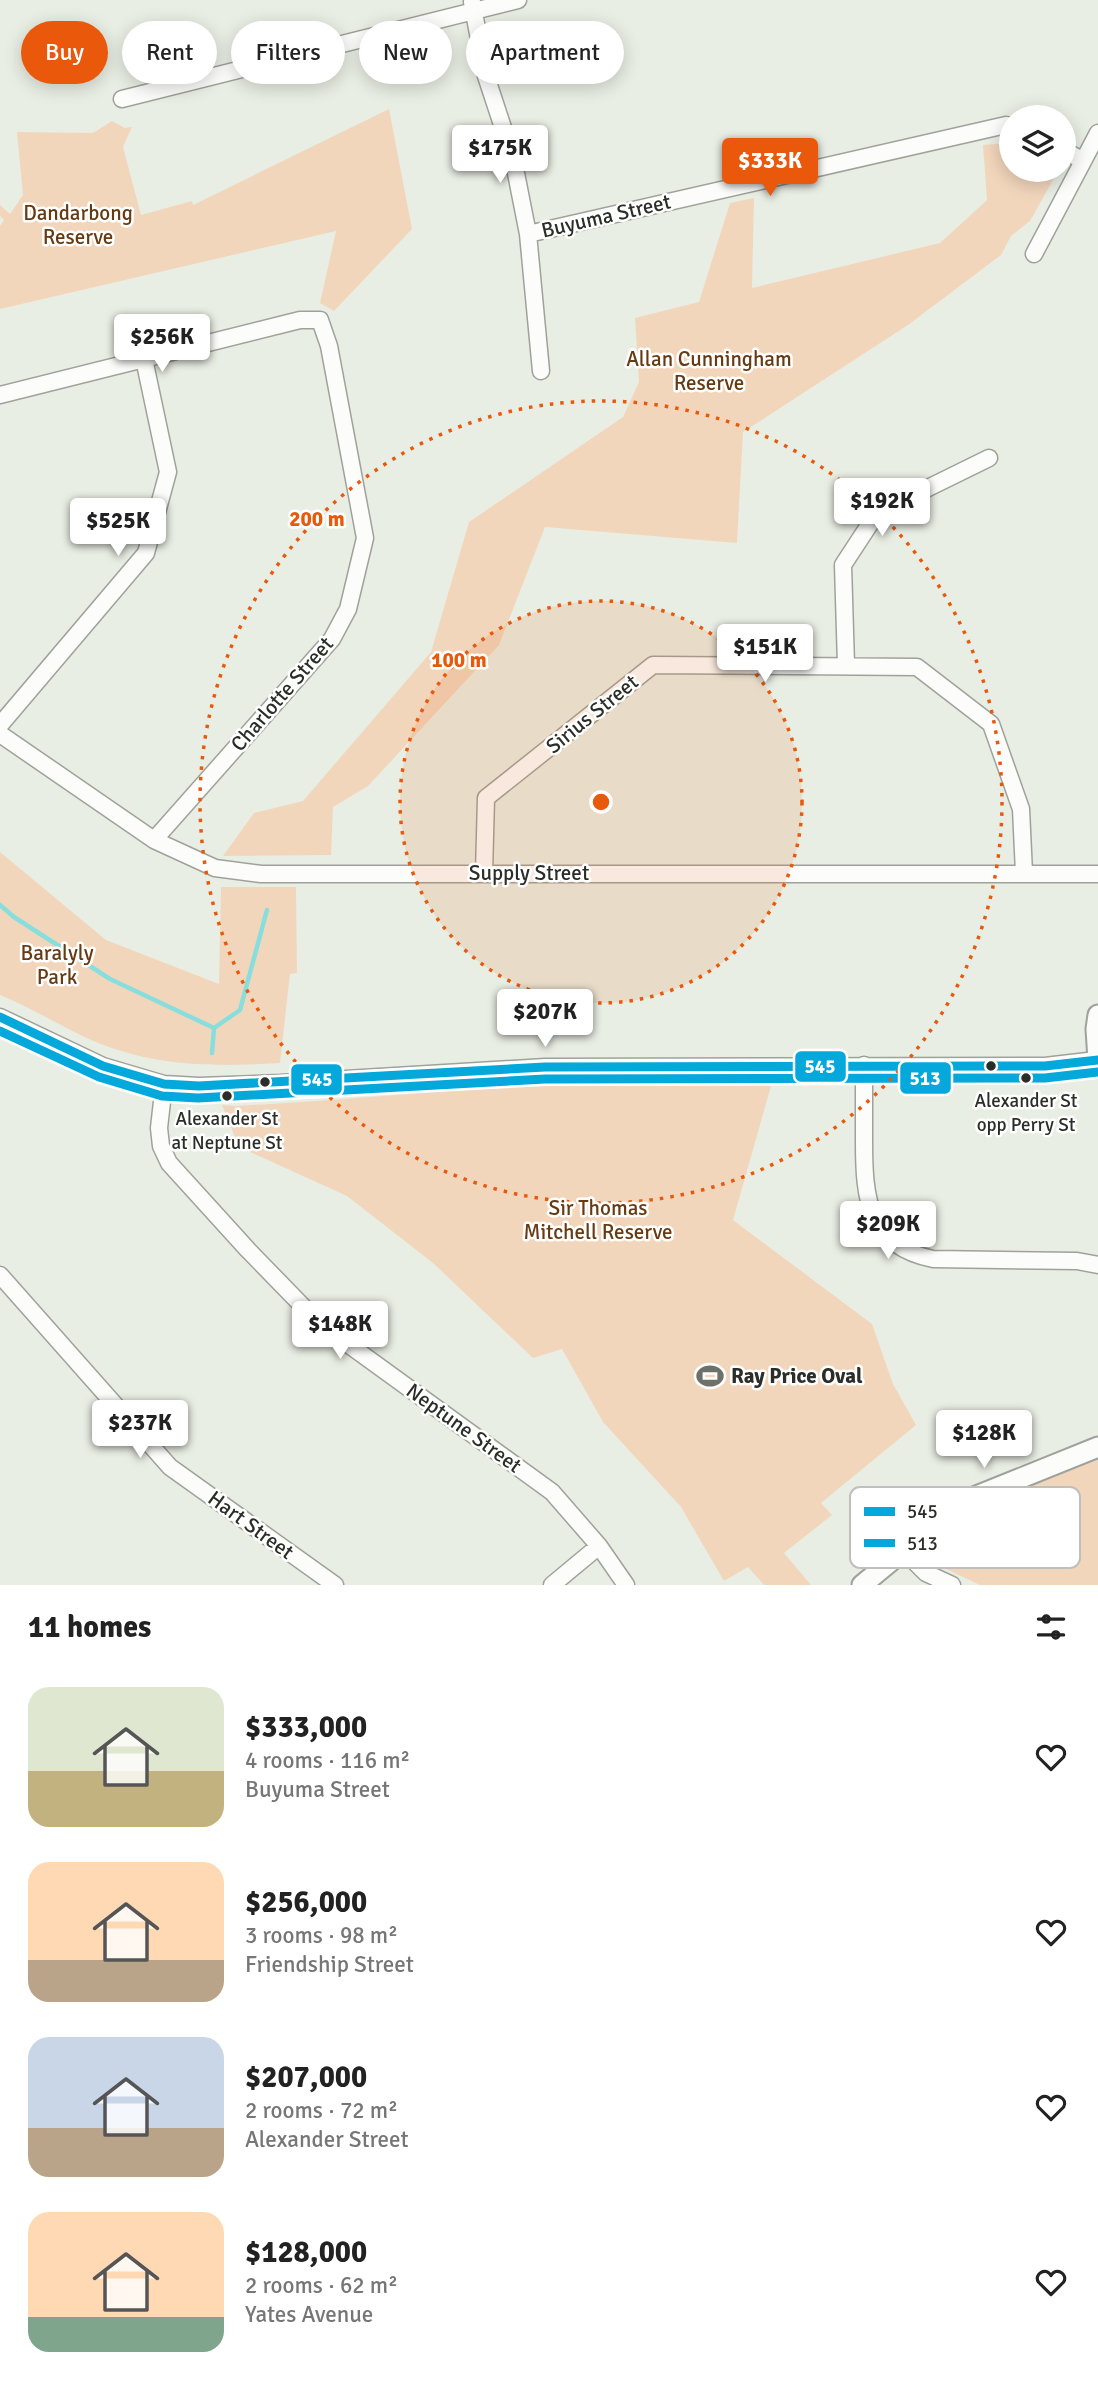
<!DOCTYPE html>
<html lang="en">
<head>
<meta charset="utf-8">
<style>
  :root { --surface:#fff; --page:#f2f2f2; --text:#222; --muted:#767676; --accent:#ea580c }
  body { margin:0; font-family:Signika,sans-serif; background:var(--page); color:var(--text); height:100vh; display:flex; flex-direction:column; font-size:26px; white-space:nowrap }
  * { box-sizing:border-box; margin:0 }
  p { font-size:23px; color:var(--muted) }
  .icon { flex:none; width:38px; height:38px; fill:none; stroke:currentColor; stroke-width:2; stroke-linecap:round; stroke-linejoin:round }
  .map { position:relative; height:1585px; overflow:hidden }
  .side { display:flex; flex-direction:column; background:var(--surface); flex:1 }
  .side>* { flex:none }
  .top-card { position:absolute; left:21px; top:21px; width:700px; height:63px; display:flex; gap:14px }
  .buttons { position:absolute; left:999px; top:105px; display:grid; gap:14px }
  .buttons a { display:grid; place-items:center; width:77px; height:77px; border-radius:50%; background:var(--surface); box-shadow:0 4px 18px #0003; font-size:35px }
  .price { position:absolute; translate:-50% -60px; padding:0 16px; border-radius:7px; background:#fff; color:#222; font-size:23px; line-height:46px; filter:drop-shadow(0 2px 4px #0008) }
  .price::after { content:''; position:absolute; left:50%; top:42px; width:21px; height:16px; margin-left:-10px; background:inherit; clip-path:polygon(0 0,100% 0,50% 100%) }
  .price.selected { background:var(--accent); color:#fff }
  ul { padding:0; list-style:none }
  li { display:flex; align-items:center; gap:21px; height:175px; padding:0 28px }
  li span { display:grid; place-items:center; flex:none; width:196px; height:140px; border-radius:21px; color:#555 }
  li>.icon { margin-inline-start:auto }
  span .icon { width:84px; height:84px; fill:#fffc; stroke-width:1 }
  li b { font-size:30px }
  h2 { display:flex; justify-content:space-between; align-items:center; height:84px; padding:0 28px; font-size:30px }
  .pill { padding:0 24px; border-radius:32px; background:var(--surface); box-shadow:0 4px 18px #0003; font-size:24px; line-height:63px }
  .pill.selected { background:var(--accent); color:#fff }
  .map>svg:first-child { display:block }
  .green { fill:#f2d6bc }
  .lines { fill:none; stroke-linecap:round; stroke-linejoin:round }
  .stream { stroke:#88dedc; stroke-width:4.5 }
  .minor-casing { stroke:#9fa29b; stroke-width:19 }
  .tertiary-casing { stroke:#9fa29b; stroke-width:23 }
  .minor { stroke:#fcfcfb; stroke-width:16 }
  .tertiary { stroke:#fcfcfb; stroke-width:19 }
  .bus-1-casing { stroke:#fff; stroke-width:14 }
  .bus-2-casing { stroke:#fff; stroke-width:14 }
  .bus-1 { stroke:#04a8db; stroke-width:9 }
  .bus-2 { stroke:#04a8db; stroke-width:9 }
  .ring { fill:none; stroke:#e8590c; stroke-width:3.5; stroke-dasharray:3.5 7 }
  .bus-dot { fill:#2b2e28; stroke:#fff; stroke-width:2.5 }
  .labels { text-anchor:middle; stroke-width:5; stroke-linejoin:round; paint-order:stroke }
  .bus-label { font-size:19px; fill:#2b2e28; stroke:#fff }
  .park-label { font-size:21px; fill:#673a11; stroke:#fff }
  .street-label { font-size:21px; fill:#2b2e28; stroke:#fff }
  .poi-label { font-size:21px; font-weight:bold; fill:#2b2e28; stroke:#fff; text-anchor:start }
  .key { fill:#fff; stroke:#bfc0be; stroke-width:2 }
  .key-label { font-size:19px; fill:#2b2e28 }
  .centre { fill:#e8590c; stroke:#fff; stroke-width:3.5 }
  .ring-label { font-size:21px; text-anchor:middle; font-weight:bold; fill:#e8590c; stroke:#fff; stroke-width:5; stroke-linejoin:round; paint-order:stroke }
  .line-badge { stroke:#fff; stroke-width:2.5 }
  .badge-label { font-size:19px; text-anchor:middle; font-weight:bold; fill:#fff }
</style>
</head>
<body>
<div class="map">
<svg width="1098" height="1585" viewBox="0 0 1098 1585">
  <rect width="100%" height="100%" fill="#e9eee4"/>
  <path class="green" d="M389,109L412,229L334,311L320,303L336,231L0,309V226L4,220L0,216V205L10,214L23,195L17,132L93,133L112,121L125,128L132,127L123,147L141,215L192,201L193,205Z
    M1011,143L1012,170H1056L1057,173L1030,221L1011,236L1001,255L908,325L743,432L737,543L545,527L499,645L368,786L333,807L331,855L223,856L254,813L303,801L431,652L469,522L623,417L639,382L635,318L699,302L730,203L754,198L752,288L940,243L987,200L983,145Z
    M0,852L106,940L219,984L221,887H296L297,973L290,974L280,1063C213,1067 154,1067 91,1040C60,1026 32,1008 0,995Z
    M547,1086H771L733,1220L872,1324L893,1384L916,1425L821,1503L832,1515L784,1553L811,1585H764L748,1567L724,1581L681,1507L603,1422L562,1349L533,1358L433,1263L347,1196L239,1147L222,1105L237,1106C340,1100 444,1090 547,1086Z
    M1098,1458V1585H980L931,1562L927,1556L931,1543L973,1507Z"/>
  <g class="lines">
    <path class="stream" d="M0,905L14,917L110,979L214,1028L212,1053
      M214,1028L240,1010L267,910"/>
    <defs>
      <path id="minor" d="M472,2L486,76L513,158L528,234L541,371
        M122,99L518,0
        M1064,150L1083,161
        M528,234L1006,125L1012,126
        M1034,254L1098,133
        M0,395L300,320H320L329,346L365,538L348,609L332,639L154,840
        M846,665L843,565L877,513L989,458
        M0,725L146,553L168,472L144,359
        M0,734L154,840L215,868L261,874H1098
        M484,873L486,798L653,665L917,667L991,724L1021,809L1024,873
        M0,1017L103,1066L164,1084L199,1086L280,1083L545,1067L1045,1066L1096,1060
        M864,1065C864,1091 864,1116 864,1142C864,1198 868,1246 933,1259L1077,1261L1098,1265
        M164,1084L159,1128L161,1146L169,1163L248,1250L319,1323L552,1492L599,1546L626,1585
        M0,1275L170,1467L335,1585
        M904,1551L926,1573L952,1585
        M552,1585L599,1546"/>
      <path id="tertiary" d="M1098,1015L1096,1029L1098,1060
        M862,1585L964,1501L1098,1447"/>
    </defs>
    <use href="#minor" class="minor-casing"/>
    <use href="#tertiary" class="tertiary-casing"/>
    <use href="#minor" class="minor"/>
    <use href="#tertiary" class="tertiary"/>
    <defs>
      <path id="bus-1" d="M0,1017L103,1066L164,1084L199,1086L545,1067L1045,1066L1098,1060"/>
      <path id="bus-2" d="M0,1031L99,1077L162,1096L198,1098L545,1079L1045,1078L1098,1072"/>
    </defs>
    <use href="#bus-1" class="bus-1-casing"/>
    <use href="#bus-2" class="bus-2-casing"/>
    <use href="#bus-1" class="bus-1"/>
    <use href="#bus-2" class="bus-2"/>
  </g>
  <circle cx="601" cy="802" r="201" fill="#e8590c" fill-opacity=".12"/>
  <g class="ring">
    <circle cx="601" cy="802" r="201"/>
    <circle cx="601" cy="802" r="401"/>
  </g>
  <defs>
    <symbol id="stadium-bare" viewBox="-9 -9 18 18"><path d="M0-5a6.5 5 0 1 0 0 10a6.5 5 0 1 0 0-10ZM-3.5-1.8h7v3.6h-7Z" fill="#6e716a" stroke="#fff" stroke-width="2.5" paint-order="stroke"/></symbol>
  </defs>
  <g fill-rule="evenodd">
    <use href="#stadium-bare" x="691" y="1357" width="38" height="38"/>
  </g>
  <g class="bus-dot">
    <circle cx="991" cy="1066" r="6"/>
    <circle cx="1026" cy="1078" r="6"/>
    <circle cx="265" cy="1082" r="6"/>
    <circle cx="227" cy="1096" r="6"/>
  </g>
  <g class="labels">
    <g class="bus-label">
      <text x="1026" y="1107">Alexander St<tspan x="1026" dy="24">opp Perry St</tspan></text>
      <text x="227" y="1125">Alexander St<tspan x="227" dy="24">at Neptune St</tspan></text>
    </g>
    <g class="park-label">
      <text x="78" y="220">Dandarbong<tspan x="78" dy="24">Reserve</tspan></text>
      <text x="709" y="366">Allan Cunningham<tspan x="709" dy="24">Reserve</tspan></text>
      <text x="57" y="960">Baralyly<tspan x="57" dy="24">Park</tspan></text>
      <text x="598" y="1215">Sir Thomas<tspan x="598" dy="24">Mitchell Reserve</tspan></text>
    </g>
    <g class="street-label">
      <text transform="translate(606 216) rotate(-13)" y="7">Buyuma Street</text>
      <text transform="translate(282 694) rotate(-49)" y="7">Charlotte Street</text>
      <text transform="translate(592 714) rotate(-39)" y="7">Sirius Street</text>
      <text x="529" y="880">Supply Street</text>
      <text transform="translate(464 1428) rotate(36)" y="7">Neptune Street</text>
      <text transform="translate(251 1525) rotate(36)" y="7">Hart Street</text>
    </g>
    <g class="poi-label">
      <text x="731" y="1383">Ray Price Oval</text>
    </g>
  </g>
  <rect x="850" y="1487" width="230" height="81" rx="10" class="key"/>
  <rect x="864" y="1507" width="31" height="9" fill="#04a8db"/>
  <rect x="864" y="1539" width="31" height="8" fill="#04a8db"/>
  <g class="key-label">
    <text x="907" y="1518">545</text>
    <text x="907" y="1550">513</text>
  </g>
  <circle cx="601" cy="802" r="10" class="centre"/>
  <g class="ring-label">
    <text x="317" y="526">200 m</text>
    <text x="459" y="667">100 m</text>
  </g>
  <g class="line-badge">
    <rect x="794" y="1050" width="53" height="33" rx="7" fill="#04a8db"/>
    <rect x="899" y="1061" width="53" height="34" rx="7" fill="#04a8db"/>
    <rect x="290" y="1063" width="53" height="33" rx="7" fill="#04a8db"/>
  </g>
  <g class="badge-label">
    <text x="820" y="1073">545</text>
    <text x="925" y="1085">513</text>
    <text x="317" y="1086">545</text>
  </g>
</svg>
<div class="buttons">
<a><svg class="icon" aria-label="layers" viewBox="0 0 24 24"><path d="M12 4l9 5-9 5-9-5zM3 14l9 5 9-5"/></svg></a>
</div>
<b class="price" style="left:500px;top:185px">$175K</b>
<b class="price selected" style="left:770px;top:198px">$333K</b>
<b class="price" style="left:162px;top:374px">$256K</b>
<b class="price" style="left:882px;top:538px">$192K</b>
<b class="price" style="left:118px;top:558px">$525K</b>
<b class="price" style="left:765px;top:684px">$151K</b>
<b class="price" style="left:545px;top:1049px">$207K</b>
<b class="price" style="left:888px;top:1261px">$209K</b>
<b class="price" style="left:340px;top:1361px">$148K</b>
<b class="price" style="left:140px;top:1460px">$237K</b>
<b class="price" style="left:984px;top:1470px">$128K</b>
<div class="top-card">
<a class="pill selected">Buy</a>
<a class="pill">Rent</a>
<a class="pill">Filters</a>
<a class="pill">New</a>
<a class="pill">Apartment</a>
</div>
</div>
<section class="side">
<h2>11 homes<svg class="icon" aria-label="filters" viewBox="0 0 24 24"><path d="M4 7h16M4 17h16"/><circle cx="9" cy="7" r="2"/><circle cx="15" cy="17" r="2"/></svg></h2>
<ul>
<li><span style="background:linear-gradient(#dfe7d0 60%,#c2b280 0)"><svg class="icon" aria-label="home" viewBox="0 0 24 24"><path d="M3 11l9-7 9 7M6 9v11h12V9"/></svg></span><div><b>$333,000</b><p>4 rooms · 116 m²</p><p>Buyuma Street</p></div><svg class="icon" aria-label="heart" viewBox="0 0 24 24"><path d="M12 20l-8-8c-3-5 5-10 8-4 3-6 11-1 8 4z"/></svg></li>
<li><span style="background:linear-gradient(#ffd9b3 70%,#b9a48a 0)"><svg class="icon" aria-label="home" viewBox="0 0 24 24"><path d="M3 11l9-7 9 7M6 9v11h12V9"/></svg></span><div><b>$256,000</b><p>3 rooms · 98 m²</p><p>Friendship Street</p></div><svg class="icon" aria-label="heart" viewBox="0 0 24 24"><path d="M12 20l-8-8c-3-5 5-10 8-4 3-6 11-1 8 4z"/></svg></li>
<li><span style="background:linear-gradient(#c9d6e8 65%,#b9a48a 0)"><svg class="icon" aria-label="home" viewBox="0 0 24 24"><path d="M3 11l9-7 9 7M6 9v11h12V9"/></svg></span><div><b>$207,000</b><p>2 rooms · 72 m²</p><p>Alexander Street</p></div><svg class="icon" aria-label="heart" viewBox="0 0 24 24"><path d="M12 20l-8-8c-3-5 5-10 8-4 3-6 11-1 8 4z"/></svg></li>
<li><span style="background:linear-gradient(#ffd9b3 75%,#7fa58c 0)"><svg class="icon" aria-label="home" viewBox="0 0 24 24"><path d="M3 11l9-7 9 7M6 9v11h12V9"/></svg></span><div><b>$128,000</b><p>2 rooms · 62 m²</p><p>Yates Avenue</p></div><svg class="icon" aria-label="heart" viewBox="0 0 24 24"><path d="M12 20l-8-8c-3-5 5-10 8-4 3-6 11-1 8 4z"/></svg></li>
</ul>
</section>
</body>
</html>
